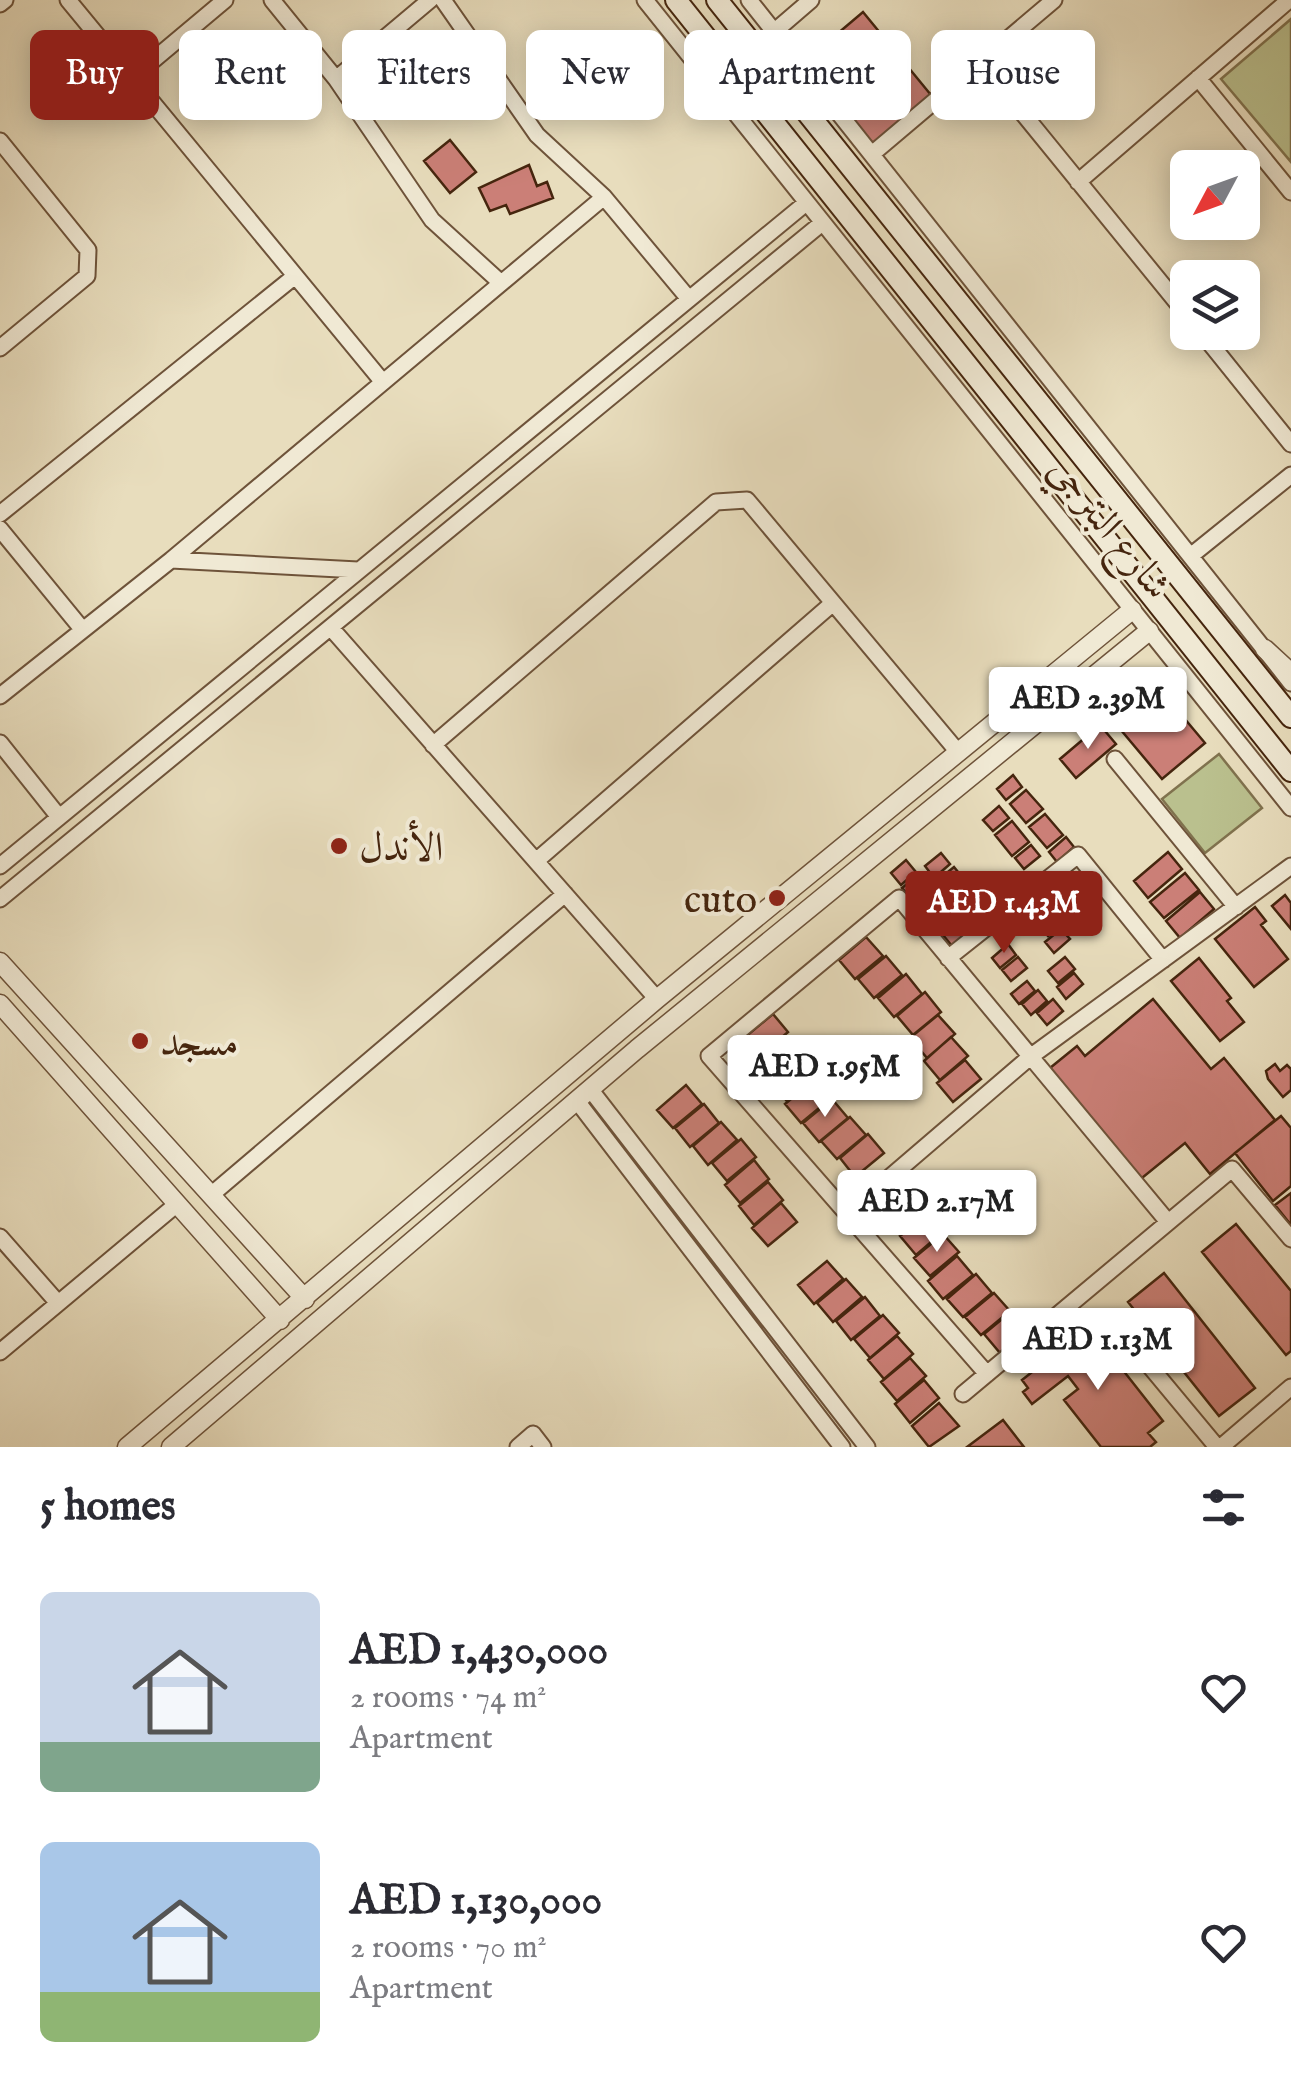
<!DOCTYPE html>
<html lang="en">
<head>
<meta charset="utf-8">
<style>
  :root { --surface:#fff; --page:#f2f2f3; --text:#2b2b33; --muted:#7c7c81; --accent:#8f2418 }
  body { margin:0; font-family:"IM FELL English",Amiri,serif; background:var(--page); color:var(--text); height:100vh; display:flex; flex-direction:column; font-size:38px; white-space:nowrap }
  * { box-sizing:border-box; margin:0 }
  p { font-size:32px; color:var(--muted) }
  .icon { flex:none; width:55px; height:55px; fill:none; stroke:currentColor; stroke-width:2; stroke-linecap:round; stroke-linejoin:round }
  .map { position:relative; height:1447px; overflow:hidden }
  .details { display:flex; flex-direction:column; background:var(--surface); flex:1 }
  .details>* { flex:none }
  .guide { position:absolute; left:30px; top:30px; width:1232px; height:90px; display:flex; gap:20px }
  .needle { width:65px; rotate:229deg }
  .controls { position:absolute; left:1170px; top:150px; display:grid; gap:20px }
  .controls a { display:grid; place-items:center; width:90px; height:90px; border-radius:15px; background:var(--surface); box-shadow:0 5px 25px #0003; font-size:50px }
  .price { position:absolute; translate:-50% -85px; padding:0 22px; border-radius:10px; background:#fff; color:#222; font-size:32px; line-height:65px; filter:drop-shadow(0 2px 5px #0008) }
  .price::after { content:''; position:absolute; left:50%; top:60px; width:30px; height:22px; margin-left:-15px; background:inherit; clip-path:polygon(0 0,100% 0,50% 100%) }
  .price.current { background:var(--accent); color:#fff }
  ul { padding:0; list-style:none }
  li { display:flex; align-items:center; gap:30px; height:250px; padding:0 40px }
  li span { display:grid; place-items:center; flex:none; width:280px; height:200px; border-radius:15px; color:#555 }
  li>.icon { margin-inline-start:auto }
  span .icon { width:120px; height:120px; fill:#fffc; stroke-width:1 }
  li b { font-size:42px }
  h2 { display:flex; justify-content:space-between; align-items:center; height:120px; padding:0 40px; font-size:42px }
  .tag { padding:0 35px; border-radius:15px; background:var(--surface); box-shadow:0 5px 25px #0003; font-size:35px; line-height:90px }
  .tag.current { background:var(--accent); color:#fff }
  .map>svg:first-child { display:block }
  .green { fill:#bac08e; stroke:#80724e; stroke-width:2.5 }
  .building { fill:#cb7f77; stroke:#45250e; stroke-width:2.5 }
  .lines { fill:none; stroke-linecap:round; stroke-linejoin:round }
  .minor-casing { stroke:#6e533a; stroke-width:19 }
  .tertiary-casing { stroke:#6e533a; stroke-width:21 }
  .secondary-casing { stroke:#45250e; stroke-width:24 }
  .minor { stroke:#f0e9d4; stroke-width:15 }
  .tertiary { stroke:#f0e9d4; stroke-width:18 }
  .secondary { stroke:#f0e9d4; stroke-width:20 }
  .poi-dot { fill:#8f2418; stroke:#f0e9d4; stroke-width:4 }
  .labels { text-anchor:middle; stroke-width:8; stroke-linejoin:round; paint-order:stroke }
  .street-label { font-size:40px; fill:#45250e; stroke:#f0e9d4 }
  .poi-label { font-size:40px; fill:#45250e; stroke:#f0e9d4; text-anchor:start }
</style>
</head>
<body>
<div class="map">
<svg width="1291" height="1447" viewBox="0 0 1291 1447">
  <rect width="100%" height="100%" fill="#e8ddbd"/>
  <filter id="stains"><feTurbulence type="fractalNoise" baseFrequency=".002" numOctaves="4"/><feColorMatrix values="0 0 0 0 .2 0 0 0 0 .09 0 0 0 0 .02 0 0 0 .5 -.17"/></filter>
  <radialGradient id="worn" r=".72"><stop offset=".6" stop-color="#630" stop-opacity="0"/><stop offset="1" stop-color="#630" stop-opacity=".3"/></radialGradient>
  <path class="green" d="M1291,19V162L1221,79Z
    M1219,754L1262,808L1205,853L1162,799Z"/>
  <path class="building" d="M863,12L931,95L872,144L804,62Z
    M450,140L476,172L450,193L424,161Z
    M529,165L537,186L547,182L553,198L510,214L506,205L490,211L479,188Z
    M1153,681L1205,743L1162,779L1110,717Z
    M1100,725L1116,744L1076,778L1060,759Z
    M1013,775L1022,787L1006,800L997,789Z
    M1026,790L1043,809L1026,823L1010,804Z
    M999,806L1009,818L993,831L983,820Z
    M1045,814L1063,835L1047,848L1029,827Z
    M1012,821L1029,842L1012,856L995,835Z
    M1066,837L1074,847L1057,862L1049,852Z
    M1031,845L1040,856L1024,869L1015,858Z
    M1168,852L1182,869L1148,898L1134,881Z
    M941,853L950,864L934,878L925,866Z
    M906,860L916,872L901,885L891,873Z
    M954,867L971,888L954,902L937,881Z
    M1185,873L1199,890L1164,918L1150,902Z
    M918,875L936,896L921,909L902,888Z
    M972,891L982,902L966,915L957,904Z
    M1200,892L1214,909L1180,938L1166,921Z
    M1285,895L1291,903V929L1272,906Z
    M939,900L956,920L941,933L924,913Z
    M1041,903L1049,913L1032,927L1024,917Z
    M1255,907L1266,921L1261,925L1288,959L1254,987L1215,939Z
    M1055,912L1065,923L1048,936L1039,925Z
    M958,922L967,933L952,946L943,935Z
    M1061,929L1070,939L1054,953L1045,942Z
    M866,937L883,956L855,979L839,960Z
    M1008,944L1016,955L1000,968L992,958Z
    M886,956L902,975L874,998L858,979Z
    M1018,957L1027,968L1011,981L1002,970Z
    M1065,957L1075,969L1058,983L1048,971Z
    M1199,958L1231,998L1227,1001L1244,1022L1220,1041L1171,981Z
    M1074,973L1083,984L1066,999L1057,987Z
    M906,974L922,994L894,1017L878,998Z
    M1027,981L1035,991L1019,1004L1011,994Z
    M1038,990L1047,1001L1031,1015L1022,1004Z
    M925,992L941,1012L913,1035L897,1016Z
    M1053,999L1063,1011L1047,1025L1037,1013Z
    M1153,999L1211,1069L1224,1058L1275,1120L1210,1174L1185,1143L1137,1182L1050,1068L1077,1046L1085,1056Z
    M773,1014L788,1032L759,1057L744,1038Z
    M938,1015L955,1034L927,1058L910,1038Z
    M786,1036L801,1054L773,1079L757,1060Z
    M951,1037L968,1056L940,1080L924,1061Z
    M800,1057L815,1076L786,1100L771,1082Z
    M965,1060L981,1079L953,1102L937,1083Z
    M1275,1064L1280,1071L1287,1065L1291,1069V1090L1283,1097L1268,1079L1266,1071Z
    M814,1080L830,1099L801,1123L785,1104Z
    M686,1085L702,1104L673,1128L657,1110Z
    M832,1099L848,1118L819,1142L803,1123Z
    M704,1104L719,1123L690,1147L675,1128Z
    M1281,1116L1291,1128V1186L1273,1201L1235,1153Z
    M850,1117L866,1135L837,1159L821,1141Z
    M721,1122L737,1140L708,1165L693,1146Z
    M868,1134L884,1153L855,1177L840,1158Z
    M741,1139L756,1157L727,1181L712,1163Z
    M754,1160L769,1179L740,1203L725,1185Z
    M768,1182L783,1200L754,1225L739,1206Z
    M915,1190L931,1209L902,1233L886,1215Z
    M1291,1193V1225L1275,1205Z
    M781,1203L797,1222L768,1246L752,1228Z
    M929,1212L944,1231L916,1255L900,1236Z
    M1236,1224L1291,1291V1351L1286,1355L1202,1252Z
    M943,1234L959,1252L930,1276L914,1258Z
    M957,1256L973,1275L943,1299L928,1281Z
    M827,1261L843,1279L814,1304L798,1285Z
    M1164,1273L1255,1388L1219,1416L1128,1302Z
    M976,1274L992,1293L963,1317L947,1299Z
    M846,1279L862,1297L833,1322L817,1303Z
    M994,1293L1010,1311L981,1335L965,1317Z
    M865,1297L880,1316L851,1340L836,1321Z
    M1013,1310L1029,1329L1000,1353L984,1334Z
    M883,1315L899,1333L870,1358L854,1339Z
    M1089,1327L1163,1421L1148,1433L1156,1442L1150,1447H1101L1064,1400L1078,1389L1068,1376L1032,1404L1023,1392L1028,1388L1022,1380Z
    M897,1336L913,1354L884,1379L868,1360Z
    M910,1358L926,1376L897,1401L881,1382Z
    M924,1380L939,1398L910,1423L895,1404Z
    M939,1403L959,1426L929,1447L912,1426Z
    M1003,1420L1024,1447H967Z"/>
  <g class="lines">
    <defs>
      <path id="minor" d="M68,0L382,381
        M272,0L336,79L432,220L500,282
        M443,0L537,135L604,197L689,299
        M645,0L1291,808
        M749,0L1291,683
        M0,4L5,0
        M775,31L811,0
        M981,62L1188,316
        M132,78L225,0
        M1198,78L1291,192
        M336,79L430,0
        M0,141L88,250L87,276L0,348
        M872,154L1054,0
        M1078,182L1289,0
        M1201,332L1291,444
        M0,514L295,276
        M0,529L82,629
        M1193,554L1291,475
        M171,560L358,570
        M331,628L657,999
        M0,696L171,560L604,197
        M0,743L59,817
        M433,745L716,502L747,500L958,752
        M1115,759L1236,907
        M536,861L833,603
        M0,866L806,203
        M0,899L822,223
        M948,958L1078,855L1163,960
        M590,1089L867,1447
        M577,1101L842,1447
        M211,1195L565,894
        M847,1214L1030,1057L1291,866
        M0,1237L58,1303
        M1133,1346L1217,1447
        M0,1352L177,1204
        M987,1374L709,1056L899,898L1168,1222
        M963,1394L1232,1169L1291,1239
        M518,1447L533,1434L543,1447
        M1221,1447L1291,1387"/>
      <path id="tertiary" d="M1265,649L1291,673
        M0,962L305,1299
        M0,1004L280,1320
        M127,1447L657,999L1132,610
        M171,1447L637,1049L1149,631"/>
      <path id="secondary" d="M676,0L1291,771
        M717,0L1291,717"/>
    </defs>
    <use href="#minor" class="minor-casing"/>
    <use href="#tertiary" class="tertiary-casing"/>
    <use href="#secondary" class="secondary-casing"/>
    <use href="#minor" class="minor"/>
    <use href="#tertiary" class="tertiary"/>
    <use href="#secondary" class="secondary"/>
  </g>
  <g class="poi-dot">
    <circle cx="339" cy="846" r="10"/>
    <circle cx="777" cy="898" r="10"/>
    <circle cx="140" cy="1041" r="10"/>
  </g>
  <g class="labels">
    <g class="street-label">
      <text transform="translate(1111 527) rotate(51)" y="14">شارع البترجي</text>
    </g>
    <g class="poi-label">
      <text x="359" y="860">الأندل</text>
      <text x="757" y="912" text-anchor="end">cuto</text>
      <text x="160" y="1055">مسجد</text>
    </g>
  </g>
  <rect width="100%" height="100%" filter="url(#stains)"/>
  <rect width="100%" height="100%" fill="url(#worn)"/>
</svg>
<div class="controls">
<a><svg class="needle" viewBox="-14 -14 28 28"><path d="M0-13l5 13h-10z" fill="#e53935"/><path d="M0 13l5-13h-10z" fill="#7c7c81"/></svg></a>
<a><svg class="icon" aria-label="layers" viewBox="0 0 24 24"><path d="M12 4l9 5-9 5-9-5zM3 14l9 5 9-5"/></svg></a>
</div>
<b class="price" style="left:1088px;top:752px">AED 2.39M</b>
<b class="price current" style="left:1004px;top:956px">AED 1.43M</b>
<b class="price" style="left:825px;top:1120px">AED 1.95M</b>
<b class="price" style="left:937px;top:1255px">AED 2.17M</b>
<b class="price" style="left:1098px;top:1393px">AED 1.13M</b>
<div class="guide">
<a class="tag current">Buy</a>
<a class="tag">Rent</a>
<a class="tag">Filters</a>
<a class="tag">New</a>
<a class="tag">Apartment</a>
<a class="tag">House</a>
</div>
</div>
<section class="details">
<h2>5 homes<svg class="icon" aria-label="filters" viewBox="0 0 24 24"><path d="M4 7h16M4 17h16"/><circle cx="9" cy="7" r="2"/><circle cx="15" cy="17" r="2"/></svg></h2>
<ul>
<li><span style="background:linear-gradient(#c9d6e8 75%,#7fa58c 0)"><svg class="icon" aria-label="home" viewBox="0 0 24 24"><path d="M3 11l9-7 9 7M6 9v11h12V9"/></svg></span><div><b>AED 1,430,000</b><p>2 rooms · 74 m²</p><p>Apartment</p></div><svg class="icon" aria-label="heart" viewBox="0 0 24 24"><path d="M12 20l-8-8c-3-5 5-10 8-4 3-6 11-1 8 4z"/></svg></li>
<li><span style="background:linear-gradient(#a9c7e8 75%,#8fb573 0)"><svg class="icon" aria-label="home" viewBox="0 0 24 24"><path d="M3 11l9-7 9 7M6 9v11h12V9"/></svg></span><div><b>AED 1,130,000</b><p>2 rooms · 70 m²</p><p>Apartment</p></div><svg class="icon" aria-label="heart" viewBox="0 0 24 24"><path d="M12 20l-8-8c-3-5 5-10 8-4 3-6 11-1 8 4z"/></svg></li>
</ul>
</section>
</body>
</html>
